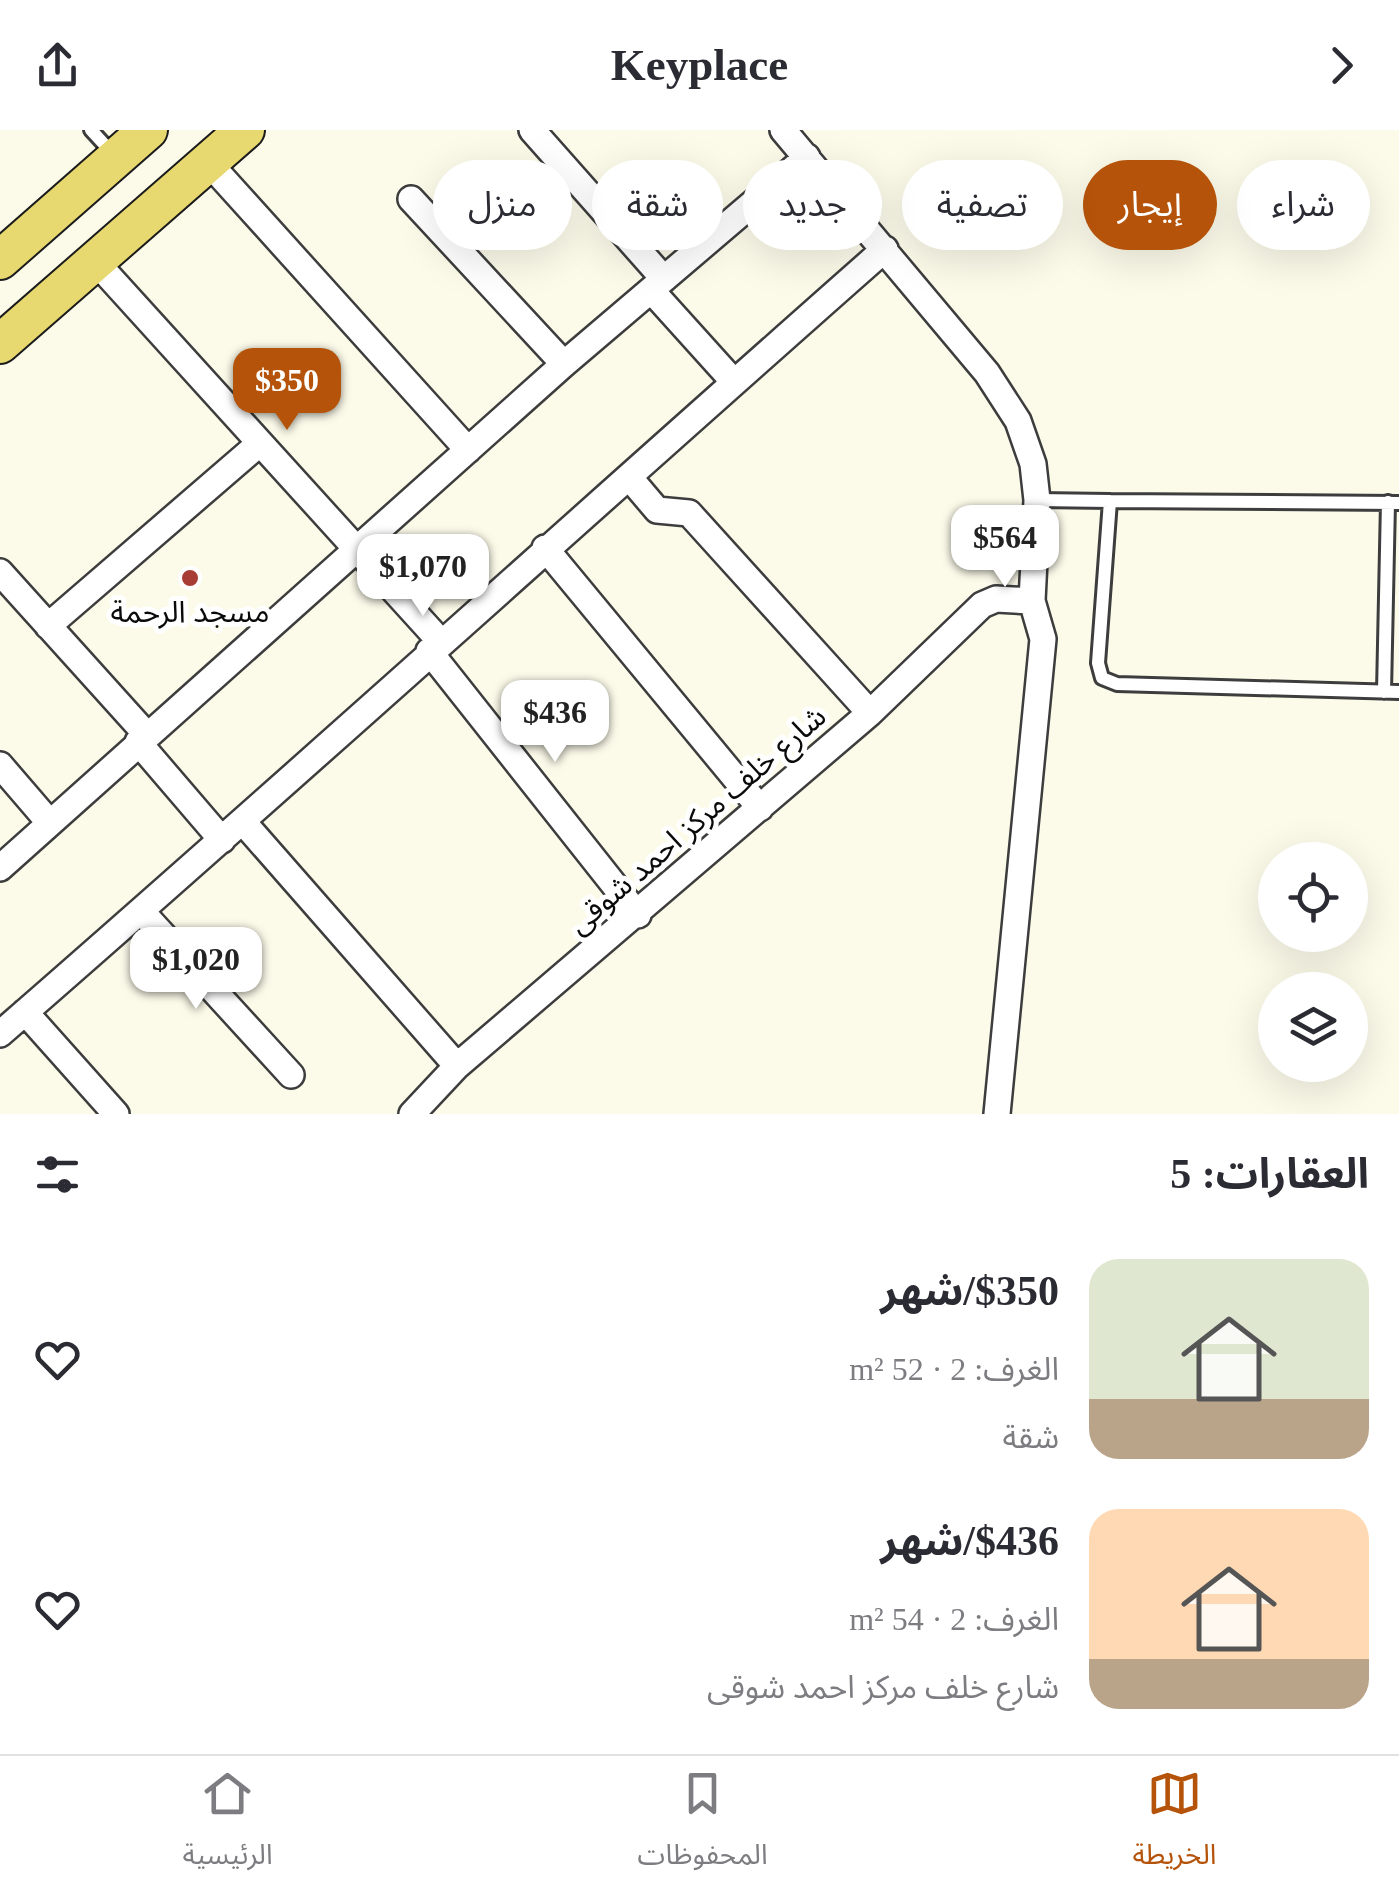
<!DOCTYPE html>
<html lang="ar">
<head>
<meta charset="utf-8">
<style>
  :root { --surface:#fff; --page:#f2f2f3; --text:#2b2b33; --muted:#7c7c81; --line:#e1e1e2; --accent:#b45309 }
  body { margin:0; font-family:"Times New Roman","Noto Sans Arabic",serif; background:var(--page); color:var(--text); direction:rtl; height:100vh; display:flex; flex-direction:column; font-size:38px; white-space:nowrap }
  * { box-sizing:border-box; margin:0 }
  p { font-size:32px; color:var(--muted) }
  .icon { flex:none; width:55px; height:55px; fill:none; stroke:currentColor; stroke-width:2; stroke-linecap:round; stroke-linejoin:round }
  .map { position:relative; height:984px; overflow:hidden; direction:ltr }
  .panel { display:flex; flex-direction:column; background:var(--surface); flex:1 }
  .panel>* { flex:none }
  .hud { position:absolute; left:30px; top:30px; width:1340px; height:90px; direction:rtl; display:flex; gap:20px }
  .buttons { position:absolute; left:1258px; top:712px; display:grid; gap:20px }
  .buttons a { display:grid; place-items:center; width:110px; height:110px; border-radius:50%; background:var(--surface); box-shadow:0 10px 40px #0002; font-size:50px }
  .price { position:absolute; translate:-50% -85px; padding:0 22px; border-radius:20px; background:#fff; color:#222; font-size:32px; line-height:65px; filter:drop-shadow(0 2px 5px #0008) }
  .price::after { content:''; position:absolute; left:50%; top:60px; width:30px; height:22px; margin-left:-15px; background:inherit; clip-path:polygon(0 0,100% 0,50% 100%) }
  .price.selected { background:var(--accent); color:#fff }
  ul { padding:0; list-style:none }
  li { display:flex; align-items:center; gap:30px; height:250px; padding:0 30px }
  li span { display:grid; place-items:center; flex:none; width:280px; height:200px; border-radius:30px; color:#555 }
  li>.icon { margin-inline-start:auto }
  span .icon { width:120px; height:120px; fill:#fffc; stroke-width:1 }
  li b { font-size:42px }
  h2 { display:flex; justify-content:space-between; align-items:center; height:120px; padding:0 30px; font-size:42px }
  .tag { padding:0 35px; border-radius:45px; background:var(--surface); box-shadow:0 10px 40px #0002; font-size:35px; line-height:90px }
  .tag.selected { background:var(--accent); color:#fff }
  header { display:flex; justify-content:space-between; align-items:center; height:130px; padding:0 30px; background:var(--surface); font-size:45px; font-weight:600 }
  .menu { display:flex; justify-content:space-around; align-items:center; height:140px; border-top:2px solid var(--line); background:var(--surface); font-size:28px; color:var(--muted) }
  .menu a { display:grid; justify-items:center; gap:5px }
  .menu .selected { color:var(--accent) }
  .map>svg:first-child { display:block }
  .lines { fill:none; stroke-linecap:round; stroke-linejoin:round }
  .service-casing { stroke:#3d3d3d; stroke-width:18 }
  .minor-casing { stroke:#3d3d3d; stroke-width:30 }
  .primary-casing { stroke:#1b1b1b; stroke-width:42 }
  .service { stroke:#fff; stroke-width:12 }
  .minor { stroke:#fff; stroke-width:25 }
  .primary { stroke:#e7d870; stroke-width:38 }
  .poi-dot { fill:#a83d35; stroke:#fff; stroke-width:4 }
  .labels { text-anchor:middle; stroke-width:10; stroke-linejoin:round; paint-order:stroke }
  .poi-label { font-size:30px; fill:#0a0a0a; stroke:#fff }
  .street-label { font-size:30px; fill:#0a0a0a; stroke:#fff }
</style>
</head>
<body>
<header><svg class="icon" aria-label="forward" viewBox="0 0 24 24"><path d="M9 5l7 7-7 7"/></svg>Keyplace<svg class="icon" aria-label="share" viewBox="0 0 24 24"><path d="M12 15V3M7 8l5-5 5 5M5 13v7h14v-7"/></svg></header>
<div class="map">
<svg width="1399" height="984" viewBox="0 0 1399 984">
  <rect width="100%" height="100%" fill="#fcfbea"/>
  <g class="lines">
    <defs>
      <path id="service" d="M91,0L115,26
        M1037,370L1110,371
        M1399,373L1110,371L1098,533L1102,548L1117,554L1399,562
        M1384,562L1388,372"/>
      <path id="minor" d="M532,0L664,149
        M783,0L987,243L1018,291L1033,334L1037,370L1032,471L1043,509L997,984
        M208,32L468,320
        M411,69L564,234
        M95,131L440,511
        M651,160L734,252
        M629,347L657,380L689,383L870,583
        M545,418L760,678
        M0,442L146,604
        M48,496L260,313
        M429,521L638,785
        M138,612L222,710
        M0,635L49,692
        M244,693L457,936
        M0,738L564,234L807,27
        M141,781L291,945
        M25,882L116,984
        M0,904C298,645 589,380 885,119
        M412,984L457,936L870,583L982,475L996,469L1032,471"/>
      <path id="primary" d="M0,130L148,0
        M0,214L245,0"/>
    </defs>
    <use href="#service" class="service-casing"/>
    <use href="#minor" class="minor-casing"/>
    <use href="#primary" class="primary-casing"/>
    <use href="#service" class="service"/>
    <use href="#minor" class="minor"/>
    <use href="#primary" class="primary"/>
  </g>
  <circle class="poi-dot" cx="190" cy="448" r="10"/>
  <g class="labels">
    <g class="poi-label">
      <text x="190" y="492">مسجد الرحمة</text>
    </g>
    <g class="street-label">
      <text transform="translate(697 690) rotate(-41)" y="10">شارع خلف مركز احمد شوقى</text>
    </g>
  </g>
</svg>
<div class="buttons">
<a><svg class="icon" aria-label="locate" viewBox="0 0 24 24"><circle cx="12" cy="12" r="6"/><path d="M12 2v4M12 18v4M2 12h4M18 12h4"/></svg></a>
<a><svg class="icon" aria-label="layers" viewBox="0 0 24 24"><path d="M12 4l9 5-9 5-9-5zM3 14l9 5 9-5"/></svg></a>
</div>
<b class="price selected" style="left:287px;top:303px">$350</b>
<b class="price" style="left:1005px;top:460px">$564</b>
<b class="price" style="left:423px;top:489px">$1,070</b>
<b class="price" style="left:555px;top:635px">$436</b>
<b class="price" style="left:196px;top:882px">$1,020</b>
<div class="hud">
<a class="tag">شراء</a>
<a class="tag selected">إيجار</a>
<a class="tag">تصفية</a>
<a class="tag">جديد</a>
<a class="tag">شقة</a>
<a class="tag">منزل</a>
</div>
</div>
<section class="panel">
<h2>العقارات: 5<svg class="icon" aria-label="filters" viewBox="0 0 24 24"><path d="M4 7h16M4 17h16"/><circle cx="9" cy="7" r="2"/><circle cx="15" cy="17" r="2"/></svg></h2>
<ul>
<li><span style="background:linear-gradient(#dfe7d0 70%,#b9a48a 0)"><svg class="icon" aria-label="home" viewBox="0 0 24 24"><path d="M3 11l9-7 9 7M6 9v11h12V9"/></svg></span><div><b>$350/شهر</b><p>الغرف: 2 · 52 m²</p><p>شقة</p></div><svg class="icon" aria-label="heart" viewBox="0 0 24 24"><path d="M12 20l-8-8c-3-5 5-10 8-4 3-6 11-1 8 4z"/></svg></li>
<li><span style="background:linear-gradient(#ffd9b3 75%,#b9a48a 0)"><svg class="icon" aria-label="home" viewBox="0 0 24 24"><path d="M3 11l9-7 9 7M6 9v11h12V9"/></svg></span><div><b>$436/شهر</b><p>الغرف: 2 · 54 m²</p><p>شارع خلف مركز احمد شوقى</p></div><svg class="icon" aria-label="heart" viewBox="0 0 24 24"><path d="M12 20l-8-8c-3-5 5-10 8-4 3-6 11-1 8 4z"/></svg></li>
</ul>
</section>
<nav class="menu">
<a class="selected"><svg class="icon" aria-label="map" viewBox="0 0 24 24"><path d="M3 6l6-2 6 2 6-2v14l-6 2-6-2-6 2zM9 4v14M15 6v14"/></svg>الخريطة</a>
<a><svg class="icon" aria-label="saved" viewBox="0 0 24 24"><path d="M7 4h10v16l-5-4-5 4z"/></svg>المحفوظات</a>
<a><svg class="icon" aria-label="home" viewBox="0 0 24 24"><path d="M3 11l9-7 9 7M6 9v11h12V9"/></svg>الرئيسية</a>
</nav>
</body>
</html>
